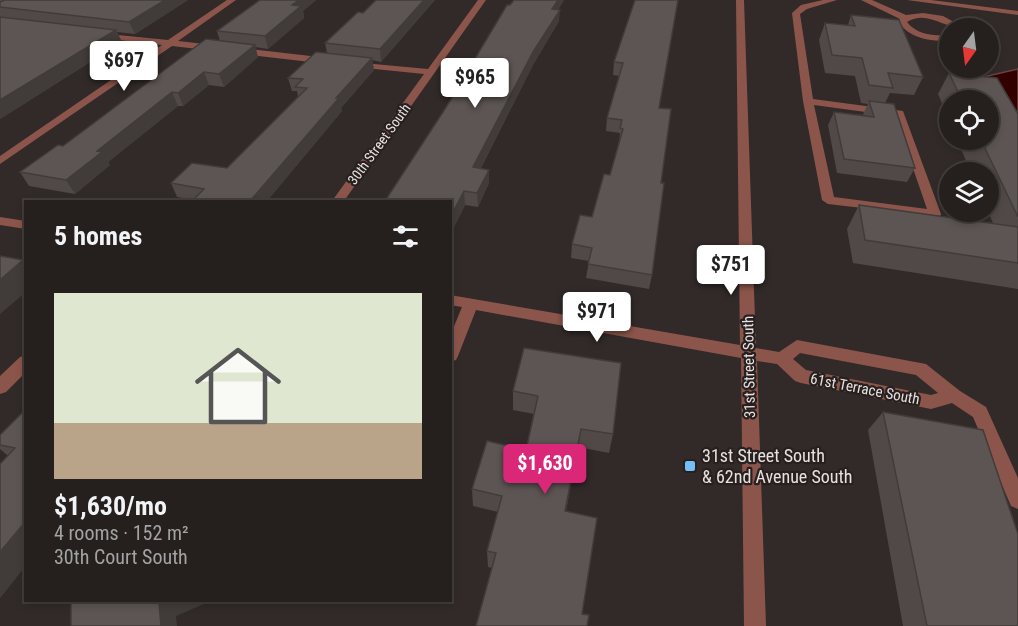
<!DOCTYPE html>
<html lang="en">
<head>
<meta charset="utf-8">
<style>
  :root { --surface:#25201e; --page:#2d2827; --text:#f1f3f6; --muted:#a3a3a4; --line:#423e3c; --accent:#db2777 }
  body { margin:0; font-family:"Roboto Condensed",sans-serif; background:var(--page); color:var(--text); height:100vh; display:flex; flex-direction:column; font-size:22px; white-space:nowrap }
  * { box-sizing:border-box; margin:0 }
  p { font-size:20px; color:var(--muted) }
  .icon { flex:none; width:33px; height:33px; fill:none; stroke:currentColor; stroke-width:2; stroke-linecap:round; stroke-linejoin:round }
  .map { position:relative; flex:1; overflow:hidden }
  .details { position:absolute; left:24px; top:200px; width:428px; height:402px; display:flex; flex-direction:column; background:var(--surface); border-radius:0px; box-shadow:0 3px 9px #0003,0 0 0 2px var(--line) }
  .details>* { flex:none }
  .needle { width:39px; rotate:194deg }
  .buttons { position:absolute; left:939px; top:18px; display:grid; gap:12px }
  .buttons a { display:grid; place-items:center; width:60px; height:60px; border-radius:50%; background:var(--surface); box-shadow:0 3px 9px #0003,0 0 0 2px var(--line); font-size:30px }
  .price { position:absolute; translate:-50% -51px; padding:0 14px; border-radius:6px; background:#fff; color:#222; font-size:20px; line-height:39px; filter:drop-shadow(0 2px 3px #0008) }
  .price::after { content:''; position:absolute; left:50%; top:36px; width:18px; height:14px; margin-left:-9px; background:inherit; clip-path:polygon(0 0,100% 0,50% 100%) }
  .price.selected { background:var(--accent); color:#fff }
  ul { padding:0; list-style:none }
  li { display:grid; align-content:center; gap:12px; height:318px; padding:0 30px }
  li+li { border-top:2px solid var(--line) }
  li span { display:grid; place-items:center; height:186px; border-radius:0px; color:#555 }
  li>.icon { margin-inline-start:auto }
  span .icon { width:108px; height:108px; fill:#fffc; stroke-width:1 }
  li b { font-size:26px }
  h2 { display:flex; justify-content:space-between; align-items:center; height:72px; padding:0 30px; font-size:26px }
  .map>svg:first-child { display:block }
  .water { fill:#300; stroke:#694443; stroke-width:1.5 }
  .lines { fill:none; stroke-linecap:round; stroke-linejoin:round }
  .minor { fill:#8c554b; fill-rule:evenodd }
  .wall { fill:#504947 }
  .shaded-wall { fill:#413c3a }
  .building { fill:#5d5553; stroke:#413c3a; stroke-width:1.5 }
  .poi-dot { fill:#74c0f6; stroke:#27201f; stroke-width:2 }
  .labels { text-anchor:middle; stroke-width:4.5; stroke-linejoin:round; paint-order:stroke }
  .far-street-label { font-size:14px; fill:#e6e1e0; stroke:#27201f }
  .street-label { font-size:15px; fill:#e6e1e0; stroke:#27201f }
  .near-poi-label { font-size:18px; fill:#e6e1e0; stroke:#27201f; text-anchor:start }
</style>
</head>
<body>
<div class="map">
<svg width="1018" height="626" viewBox="0 0 1018 626">
  <rect width="100%" height="100%" fill="#312a28"/>
  <path class="water" d="M1018,69V142L979,78Z"/>
  <g class="lines">
    <path class="minor" d="M227,0H236L178,41L328,58L333,61L328,64L172,46L0,164V156L162,45L101,38L98,37V33L168,40Z
      M478,0H486L344,201H332L424,74L355,67L350,64L352,62L428,69Z
      M736,0H744L756,348L779,352L797,340L926,364L960,391L986,407L1018,478V509L1011,506L973,417L952,403L931,409L801,383L795,381L777,364L757,361L766,626H744L741,358L476,310L458,356L456,360L450,362V336L462,307L450,305V295L740,345ZM800,353L916,375L938,393L931,395L806,370L793,359Z
      M823,0H837L807,9L800,14L813,99L903,111L941,214L940,217L828,204L822,200L803,101L792,13L801,5ZM814,105L895,116L927,209L834,197Z
      M861,0H872L906,15L923,13L943,16L965,28C945,30 928,9 907,22C917,35 934,36 950,35V41C930,41 909,39 898,21L900,19Z
      M907,0H931L1018,11V15Z
      M0,217L26,221V229L0,225Z
      M26,355V372L6,392L0,394V376L20,357Z"/>
  </g>
  <path class="wall" d="M0,0H188L135,34L117,32L122,42L0,119Z
    M260,0H316L303,11L304,18L268,49L255,47L258,57L224,87L209,85L183,106H178L108,162L110,165L75,194L29,186L20,172L63,146L220,41L217,31Z
    M376,0H435L381,62L372,60L374,70L341,108L342,111L267,201H193V200L177,197L171,183L227,168L298,97L297,91H292L288,78L327,53L325,43L363,13Z
    M514,0H564L558,9L559,21L533,65L481,168L489,183L478,207L465,205L450,235V201L445,109Z
    M635,0L659,108L661,183L652,275L649,289L586,278L589,261L571,258L572,244L592,217L610,175L619,142L620,133L606,131L607,118L620,76L613,75L614,62Z
    M851,15L923,77L914,95L890,93L885,103L915,168L907,182L837,173L828,125L834,112L864,115L863,114L868,104L861,103L855,76L825,73L819,40L825,23L848,25Z
    M949,73L1018,114V289L853,263L847,229L859,205L993,223L988,212V172H971L957,140H988V100H950V122L938,94Z
    M524,348L613,434L609,453L578,447L566,511L582,614L587,626L492,568L488,567L487,551L498,512L473,506L472,489L526,450L534,414L513,410V391Z
    M26,409V565L0,598V464L8,456L0,449V435Z
    M883,412L1018,626H903L868,430Z"/>
  <path class="shaded-wall" d="M165,0H188L135,34L129,22Z
    M299,0H316L303,11L304,18L268,49L265,36L292,5Z
    M424,0H435L381,62L380,49Z
    M558,0H564L552,21V9Z
    M560,10L559,21L533,65L474,181L473,167L533,52Z
    M116,30L122,42L0,119V100Z
    M255,45L258,57L224,87L219,74Z
    M372,58L374,70L341,108L342,111L267,201H250L336,98Z
    M204,72L209,85L183,106L178,93Z
    M172,92L178,106L108,162L110,165L75,194L66,180L97,151Z
    M489,170V183L478,207L477,193Z
    M464,191L465,205L450,235V218Z
    M23,260L26,263V292L0,314V280Z
    M581,429L578,447L563,527L565,511Z
    M26,521V565L0,598V552Z
    M164,600H213L176,616L177,626H161L159,603Z"/>
  <path class="building" d="M5,0H165L129,22L0,7V2Z
    M260,0H299L292,5L301,6L265,36L217,31Z
    M376,0H424L380,49L325,43L358,12L363,13Z
    M514,0H558L552,9L560,10L533,52L473,167L489,170L477,193L464,191L450,218V201H385L445,109L507,5H510Z
    M635,0H678L659,108L671,109L661,183H664L652,275L588,264L592,248L572,244L580,215L592,217L604,174L610,175L623,129L620,128L622,120L607,118L623,63L614,62Z
    M851,15L899,20L923,77L888,73L893,88L869,85L862,58L832,55L825,23L855,26Z
    M0,17L116,30L0,100Z
    M206,39L255,45L219,74L204,72L178,93L172,92L97,151L102,152L66,180L20,172L58,145L63,146Z
    M316,52L372,58L336,98H339L250,201H200L193,200L204,189L171,183L192,163L227,168L307,88L295,87L303,79L288,78Z
    M949,73L997,78L1018,114V217L981,140H988V100H962Z
    M869,101L894,104L915,168L844,159L834,112L874,117Z
    M859,205L1018,227V263L865,240Z
    M0,256L23,260L0,280Z
    M524,348L621,363L613,434L581,429L565,511L597,518L582,614L589,615L587,626H476L496,553L487,551L502,496L472,489L487,441L526,450L538,396L513,391Z
    M26,409V521L0,552V464L15,448L0,445V435Z
    M883,412L983,430L1018,534V626H927Z
    M71,600H164L159,603L161,626H71Z"/>
  <rect class="poi-dot" x="684" y="460" width="12" height="12" rx="3"/>
  <g class="labels">
    <g class="far-street-label">
      <text transform="translate(379 144) rotate(-54)" y="5">30th Street South</text>
    </g>
    <g class="street-label">
      <text transform="translate(749 367) rotate(-91)" y="5">31st Street South</text>
      <text transform="translate(865 389) rotate(11)" y="5">61st Terrace South</text>
    </g>
    <g class="near-poi-label">
      <text x="702" y="462">31st Street South<tspan x="702" dy="21">&amp; 62nd Avenue South</tspan></text>
    </g>
  </g>
</svg>
<div class="buttons">
<a><svg class="needle" viewBox="-14 -14 28 28"><path d="M0-13l5 13h-10z" fill="#e53935"/><path d="M0 13l5-13h-10z" fill="#a3a3a4"/></svg></a>
<a><svg class="icon" aria-label="locate" viewBox="0 0 24 24"><circle cx="12" cy="12" r="6"/><path d="M12 2v4M12 18v4M2 12h4M18 12h4"/></svg></a>
<a><svg class="icon" aria-label="layers" viewBox="0 0 24 24"><path d="M12 4l9 5-9 5-9-5zM3 14l9 5 9-5"/></svg></a>
</div>
<b class="price" style="left:124px;top:92px">$697</b>
<b class="price" style="left:475px;top:109px">$965</b>
<b class="price" style="left:731px;top:296px">$751</b>
<b class="price" style="left:597px;top:343px">$971</b>
<b class="price selected" style="left:545px;top:495px">$1,630</b>
<section class="details">
<h2>5 homes<svg class="icon" aria-label="filters" viewBox="0 0 24 24"><path d="M4 7h16M4 17h16"/><circle cx="9" cy="7" r="2"/><circle cx="15" cy="17" r="2"/></svg></h2>
<ul>
<li><span style="background:linear-gradient(#dfe7d0 70%,#b9a48a 0)"><svg class="icon" aria-label="home" viewBox="0 0 24 24"><path d="M3 11l9-7 9 7M6 9v11h12V9"/></svg></span><div><b>$1,630/mo</b><p>4 rooms · 152 m²</p><p>30th Court South</p></div></li>
</ul>
</section>
</div>
</body>
</html>
